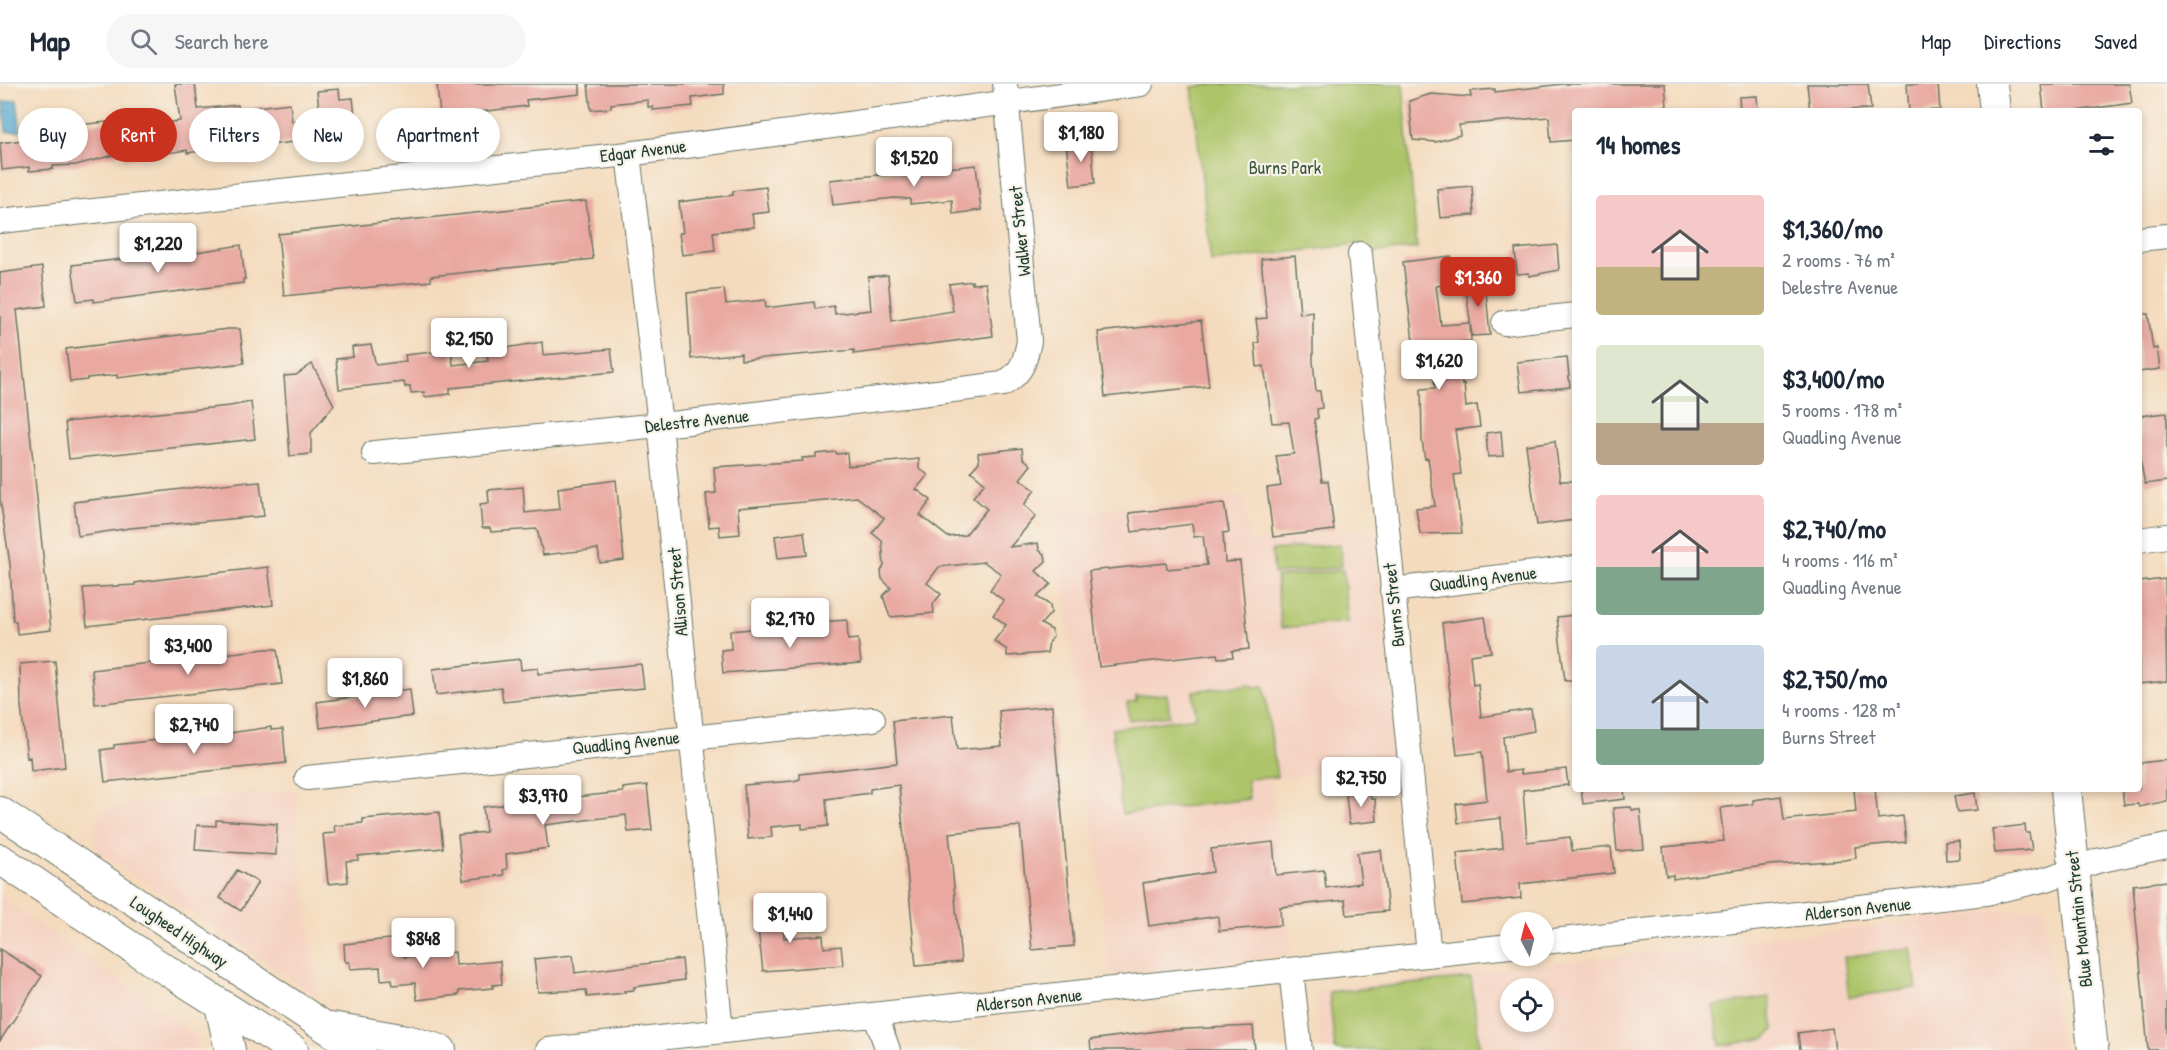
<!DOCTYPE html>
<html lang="en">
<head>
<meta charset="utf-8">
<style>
  :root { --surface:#fff; --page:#f6f6f7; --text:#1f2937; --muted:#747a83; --line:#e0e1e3; --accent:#c8321e }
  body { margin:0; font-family:"Patrick Hand",sans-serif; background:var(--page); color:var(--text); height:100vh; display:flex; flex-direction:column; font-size:22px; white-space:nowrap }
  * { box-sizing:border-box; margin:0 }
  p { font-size:20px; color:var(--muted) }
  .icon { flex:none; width:33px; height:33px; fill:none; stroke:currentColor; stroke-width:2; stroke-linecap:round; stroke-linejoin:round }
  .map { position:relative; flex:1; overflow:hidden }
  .details { position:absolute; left:1572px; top:24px; width:570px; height:684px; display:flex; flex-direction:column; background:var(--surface); border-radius:6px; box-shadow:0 3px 9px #0003 }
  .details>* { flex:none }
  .guide { position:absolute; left:18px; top:24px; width:570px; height:54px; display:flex; gap:12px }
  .needle { width:39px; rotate:353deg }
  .buttons { position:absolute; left:1500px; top:828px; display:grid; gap:12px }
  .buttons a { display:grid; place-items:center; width:54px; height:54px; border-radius:50%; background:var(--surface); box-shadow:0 3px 9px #0003; font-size:30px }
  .price { position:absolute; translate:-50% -51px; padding:0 14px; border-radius:6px; background:#fff; color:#222; font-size:20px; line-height:39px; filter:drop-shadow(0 2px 3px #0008) }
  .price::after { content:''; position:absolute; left:50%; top:36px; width:18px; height:14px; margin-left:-9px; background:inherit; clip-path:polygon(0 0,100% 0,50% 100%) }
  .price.active { background:var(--accent); color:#fff }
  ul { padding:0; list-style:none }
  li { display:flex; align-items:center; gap:18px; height:150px; padding:0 24px }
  li span { display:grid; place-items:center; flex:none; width:168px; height:120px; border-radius:6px; color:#555 }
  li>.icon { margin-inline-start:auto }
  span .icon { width:72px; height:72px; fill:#fffc; stroke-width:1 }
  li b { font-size:26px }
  h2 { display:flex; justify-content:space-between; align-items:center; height:72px; padding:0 24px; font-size:26px }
  .chip { padding:0 21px; border-radius:27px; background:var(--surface); box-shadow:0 3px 9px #0003; font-size:21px; line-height:54px }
  .chip.active { background:var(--accent); color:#fff }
  header { display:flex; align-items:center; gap:36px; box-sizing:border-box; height:84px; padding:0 30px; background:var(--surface); border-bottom:2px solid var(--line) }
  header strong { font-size:28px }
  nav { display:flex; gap:33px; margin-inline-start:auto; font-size:21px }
  .search { width:420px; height:54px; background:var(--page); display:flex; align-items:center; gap:15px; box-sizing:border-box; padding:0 21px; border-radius:33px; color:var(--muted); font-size:22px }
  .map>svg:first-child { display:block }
  .built { fill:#f5d3c2; fill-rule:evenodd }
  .green { fill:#adc469; stroke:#66804e; stroke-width:1.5 }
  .water { fill:#54a7cf; stroke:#3a7282; stroke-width:1.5 }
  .building { fill:#e9a9a1 }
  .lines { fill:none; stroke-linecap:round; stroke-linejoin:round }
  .minor-casing { stroke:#6a7464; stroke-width:26 }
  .major-casing { stroke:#6a7464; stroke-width:32 }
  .minor { stroke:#fff; stroke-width:24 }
  .major { stroke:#fff; stroke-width:30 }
  .labels { text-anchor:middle; stroke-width:4.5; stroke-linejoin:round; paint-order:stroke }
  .street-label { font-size:18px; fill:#1f3d34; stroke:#f7f3e8 }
  .park-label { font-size:18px; fill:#3b583f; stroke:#f7f3e8 }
</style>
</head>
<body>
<header>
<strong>Map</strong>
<div class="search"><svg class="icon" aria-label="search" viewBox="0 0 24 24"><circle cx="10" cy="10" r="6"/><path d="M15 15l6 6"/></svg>Search here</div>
<nav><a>Map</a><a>Directions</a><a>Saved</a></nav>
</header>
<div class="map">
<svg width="2167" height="966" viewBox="0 0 2167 966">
  <rect width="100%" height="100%" fill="#f7f3e8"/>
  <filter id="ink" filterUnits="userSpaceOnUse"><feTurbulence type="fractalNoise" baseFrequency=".0167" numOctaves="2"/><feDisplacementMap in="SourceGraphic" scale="12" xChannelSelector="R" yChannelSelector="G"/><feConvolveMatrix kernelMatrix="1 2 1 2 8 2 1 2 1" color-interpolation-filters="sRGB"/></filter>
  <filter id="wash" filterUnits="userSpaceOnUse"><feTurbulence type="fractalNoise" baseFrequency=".008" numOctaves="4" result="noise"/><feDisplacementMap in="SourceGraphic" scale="24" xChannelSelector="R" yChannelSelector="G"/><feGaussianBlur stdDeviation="1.35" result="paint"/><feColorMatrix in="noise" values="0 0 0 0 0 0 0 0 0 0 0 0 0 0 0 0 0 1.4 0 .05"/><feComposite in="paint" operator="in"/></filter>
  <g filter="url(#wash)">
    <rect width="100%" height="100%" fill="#f4dbbe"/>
    <path class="built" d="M1244,412L1249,458L1372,445L1398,679L1271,695L1291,871L1109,891L1095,755L1054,431Z
      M297,706V741L317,912L96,766L94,746L96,736L102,727L114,722Z
      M0,812L201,955L195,966H0Z
      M2044,822L2061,966H1322L1315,907ZM1510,904H1544V938H1510Z"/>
    <path class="green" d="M1217,0H1403L1417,164L1360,170L1358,160L1211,178L1192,3Z
      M1340,460L1342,483L1274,490L1272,466Z
      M1343,486L1348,538L1281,544L1276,493Z
      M1252,600L1253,603L1264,602L1277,693L1247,695L1249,715L1122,730L1112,645L1196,633L1193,607Z
      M1167,610L1170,632L1129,636L1127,619L1136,617V612Z
      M1911,864L1917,904L1849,913L1844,873Z
      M1471,894L1480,966H1335L1329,908Z
      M1769,913L1774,945L1766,954L1720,962L1713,922Z"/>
    <path class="water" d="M17,16L21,47L6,48L3,18Z"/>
    <g id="blocks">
      <path class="building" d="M175,0H195L198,25L238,21L239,25L290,19L292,38L320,35L317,7L339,5L340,15L353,14L357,51L268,61V56L208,62L209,66L187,69V66L125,75V68L76,81L53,82V85L29,87V83L2,86L0,59L31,55L30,46L106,38V45L180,37Z
        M437,0H580V10L526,16L527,22L440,33Z
        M588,0H724V10L692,14L693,22L653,26V23H648V16L611,20V24L591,26Z
        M1563,0H1665L1667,22L1626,27H1575V56L1551,58L1549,33L1459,41L1460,51L1436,58L1413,56L1409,17L1431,10L1471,13L1470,7L1495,5V8Z
        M1807,0H1868L1871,25L1810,27Z
        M1907,0H1938L1940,26L1909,27Z
        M2041,0H2129L2132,19L2075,27H2044Z
        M1757,12L1758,27H1740L1739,13Z
        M1091,57L1095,99L1071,102L1066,59Z
        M976,81L981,126L953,130L952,116L910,120V115L894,114L833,121L830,96Z
        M1472,102L1474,131L1440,134L1437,105Z
        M766,103L769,128L752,130L754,143L713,148L715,167L682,171L679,149H683L679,118L733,111V107Z
        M586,117L593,175L431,192V197L284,212L278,150Z
        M241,161L245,195H243V199L94,218V215L77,217L72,181L190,167V169Z
        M1557,161L1559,186L1529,192V189L1517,190L1515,165Z
        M1295,172L1300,230L1313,228V277L1316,307H1320L1322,324L1317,325L1318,334L1314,335L1322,397H1328L1334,446L1273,453L1267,404L1281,402L1276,372L1294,370L1289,338L1272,339L1264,282L1257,283L1255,259L1259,258L1256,235L1267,234L1261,175Z
        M1451,172L1454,199L1436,202L1441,241L1470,239L1471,257L1458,258L1462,301L1464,300L1466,323L1477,321L1480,343L1455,346L1461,390L1454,391L1462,449L1420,450L1416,424L1435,422L1428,374L1425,375L1422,357L1421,305L1435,304L1431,264L1414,265L1403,178Z
        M42,183L46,222L17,226L51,546L17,550L16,537H13L10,480L0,415V189Z
        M888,191L892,237L953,227L949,200L972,197V200L986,199L993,252L854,270V266L741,276V269L691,275L687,209L724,205L726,220L765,216L766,224L814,218L815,225L834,222L835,230L871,226L868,193Z
        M1485,197L1490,251L1472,252L1465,199Z
        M2139,230H2148L2153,265L2157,264L2160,285L2139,288Z
        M1201,237L1209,302L1105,313L1098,248Z
        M228,245H240L244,279L117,294V291L87,294V296L70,298L66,265Z
        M542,258L543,271L611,265L614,288L450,304V310L425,313L424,308L411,309L410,302L405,303L404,298L339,305L336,275L353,273L352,263L371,261L376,281L406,277L405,271L451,266L453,281L488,277L487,267Z
        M1567,273L1570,303L1521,308L1517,278Z
        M312,280L334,321L311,349V370L290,372L284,292L296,291Z
        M251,318L255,355L69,375L65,338L230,322Z
        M2167,329V397L2145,400L2139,371V332Z
        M1501,347L1503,372L1488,373L1486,349Z
        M1555,357L1560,397H1575V436L1537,441L1526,361Z
        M1022,364L1023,374L1031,381L1020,395L1035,406L1024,421L1036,432L1010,463L1038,459L1039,466L1045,471L1046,477L1036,487L1051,500L1037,513L1050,521L1051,529L1041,540L1052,546L1053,553L1049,558L1047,569L1007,572V566L994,557L1006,541L993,531L1004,517L990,506L1001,490L984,478L939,483L927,499L941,510L933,520L934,529L890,533L883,512L891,504L882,495L881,487L884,482L882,457L872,449L884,434L857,413L738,424L740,450L720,452L719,442L709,443L706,410L716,409L714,383L803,377L802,374L816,373V370L836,368L837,370L847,369L848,382L919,375V384L928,391L916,405L931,416L920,431L948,453L965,451L987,425L973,413L985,399L971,387L979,378L978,369Z
        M616,396L624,476L600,479L598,465L543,471L537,445L491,448L490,444H482L480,420L489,419L488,406L523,403L525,429L560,425L558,404Z
        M248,397V399L260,398L264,432L130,444L78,452L74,418Z
        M1224,419L1229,448L1223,449L1225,478L1240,477L1249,565L1232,567L1233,573L1218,574L1217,570L1099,583L1089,487L1166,479L1167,485L1207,481L1203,452L1194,453L1192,440L1132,448L1129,429Z
        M804,448L807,471L778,474L775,452Z
        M268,483L273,521L87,542L83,504L135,501V499L163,495Z
        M2165,495L2167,597L2139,600V498Z
        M1575,531V597H1565L1557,533Z
        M1485,533L1491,568L1470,571L1473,601L1478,600L1481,633L1531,625L1534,647L1503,653L1506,688L1521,686V690L1566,685L1568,701L1523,706L1527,758L1570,753L1572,767L1611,763L1614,789L1520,800L1521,814L1462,820L1457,769L1503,764L1501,734L1458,739L1456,720L1487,716L1482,668L1457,671L1442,539Z
        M847,536L848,556L858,555L861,579L723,589L721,566L731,565L730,547L785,542L786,552L819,548V538Z
        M265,565H277L282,600L95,620L92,586Z
        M520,575L521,586L538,584V590L641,580L644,604L503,618L501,603L436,611L433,585Z
        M55,577L65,683L31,687L30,673L27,674L21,622L20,580Z
        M410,605L413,632L320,644L317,618Z
        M1052,622L1074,862L1032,866L1020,742L949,749L961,878L916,882L899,701L870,705V709L826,715L828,742L802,745V740L771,743L772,753L748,755L744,701L794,697L800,695V690L897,679L893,637L953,631L957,666L1002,662L999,627Z
        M271,643V646L283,645L286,679L105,698L101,666L114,664V661L194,652V654Z
        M2167,676V717L2139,723L2138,720L2124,721L2122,705H2139V679Z
        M647,701L652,746L628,748L626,731L545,741L548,764L506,770L507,785L503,786L504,791L463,796L458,751L486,748L483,723L623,708V704Z
        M1581,705H1624L1625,715L1583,720Z
        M1854,705H1875L1878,735L1903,732L1906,758L1855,763L1856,774L1845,776L1770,781L1673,795V791L1666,792L1663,763L1724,757L1720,724L1753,720V716L1781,712L1784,736L1856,728Z
        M1370,708L1371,715H1375L1377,737L1349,740L1346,711Z
        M1975,709L1977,726L1957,728L1954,712Z
        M1631,723L1632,726H1640L1644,765L1617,767L1613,724Z
        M439,728L443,764L358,772V776L346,777L348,798L328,800L323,750L335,749L334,742L363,739V735Z
        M216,736L277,740L276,771L195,766L197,741L216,742Z
        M2025,741L2026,749H2029L2032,766L1995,769L1992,745Z
        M1959,757L1960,775L1946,776L1945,758Z
        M1273,758L1276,791L1324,786L1326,804L1361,799L1357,769L1381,766L1388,827L1347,831L1345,816L1280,823L1281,841L1219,847L1218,832L1149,842L1143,799L1213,788L1211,765Z
        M237,786L258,798L241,827L220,814Z
        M2167,797V966H2148L2133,801Z
        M781,818L784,854L823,851L824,864L841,862L843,881L763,887L755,820Z
        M390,855L403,856L404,873L455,868L456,881L500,877L502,900L493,901V904L459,907V911L417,916L415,899L393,901L392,895L381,896L380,883L350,885L349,878H345L344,860Z
        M0,865L42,892L0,957Z
        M573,871L575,889L682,875L684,896L634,903V906L624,907L625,909L587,913L586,906L538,908L534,875Z
        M1253,942L1255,966H1091L1090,956L1165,946Z
        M1832,944L1835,966H1800L1798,949Z"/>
    </g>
  </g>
  <g filter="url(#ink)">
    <use href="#blocks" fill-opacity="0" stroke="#6a7464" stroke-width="1.5"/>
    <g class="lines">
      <defs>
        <path id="minor" d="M628,70L660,340L721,947
          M0,137L628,70L1141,0
          M2139,155L2167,152
          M1360,170L1429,871
          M1504,239L1575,231
          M374,369L680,339L1003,300C1022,289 1025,278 1029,257L1005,0
          M2139,456L2167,452
          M1392,506L1575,484
          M307,694L873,635
          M1544,858L1986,809L2047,795L2097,777L2167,762
          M1291,886L1300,966
          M876,933L888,966
          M548,966L1510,862"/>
        <path id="major" d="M1992,0L1995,27
          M2066,705L2093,966
          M0,728L360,966
          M0,775L149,875L293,966
          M220,921L230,966
          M332,943L407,956L441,966"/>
      </defs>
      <use href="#minor" class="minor-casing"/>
      <use href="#major" class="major-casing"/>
      <use href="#minor" class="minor"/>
      <use href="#major" class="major"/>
    </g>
  </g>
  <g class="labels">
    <g class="street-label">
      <text transform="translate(643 67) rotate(-7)" y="6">Edgar Avenue</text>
      <text transform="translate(1020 147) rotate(-96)" y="6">Walker Street</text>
      <text transform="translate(697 337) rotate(-6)" y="6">Delestre Avenue</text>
      <text transform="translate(1483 495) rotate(-7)" y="6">Quadling Avenue</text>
      <text transform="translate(678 508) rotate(-95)" y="6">Allison Street</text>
      <text transform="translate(1394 521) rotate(-96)" y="6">Burns Street</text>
      <text transform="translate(626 659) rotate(-6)" y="6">Quadling Avenue</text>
      <text transform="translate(1858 825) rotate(-6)" y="6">Alderson Avenue</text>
      <text transform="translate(2079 835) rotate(-96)" y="6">Blue Mountain Street</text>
      <text transform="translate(179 848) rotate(34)" y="6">Lougheed Highway</text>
      <text transform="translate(1029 916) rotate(-6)" y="6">Alderson Avenue</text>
    </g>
    <g class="park-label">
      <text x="1285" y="90">Burns Park</text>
    </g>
  </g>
</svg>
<div class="buttons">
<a><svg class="needle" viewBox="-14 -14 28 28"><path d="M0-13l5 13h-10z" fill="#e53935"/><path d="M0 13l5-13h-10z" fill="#747a83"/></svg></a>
<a><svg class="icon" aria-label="locate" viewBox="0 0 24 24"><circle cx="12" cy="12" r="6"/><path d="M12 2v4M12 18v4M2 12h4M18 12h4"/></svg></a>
</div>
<b class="price" style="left:1081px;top:79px">$1,180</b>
<b class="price" style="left:914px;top:104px">$1,520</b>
<b class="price" style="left:158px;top:190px">$1,220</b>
<b class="price active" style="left:1478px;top:224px">$1,360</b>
<b class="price" style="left:469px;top:285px">$2,150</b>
<b class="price" style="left:1439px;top:307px">$1,620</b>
<b class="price" style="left:790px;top:565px">$2,170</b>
<b class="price" style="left:188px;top:592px">$3,400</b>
<b class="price" style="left:365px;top:625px">$1,860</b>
<b class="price" style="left:194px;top:671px">$2,740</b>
<b class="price" style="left:1361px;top:724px">$2,750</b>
<b class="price" style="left:543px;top:742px">$3,970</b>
<b class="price" style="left:790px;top:860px">$1,440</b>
<b class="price" style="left:423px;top:885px">$848</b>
<div class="guide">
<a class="chip">Buy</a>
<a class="chip active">Rent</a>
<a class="chip">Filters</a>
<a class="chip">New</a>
<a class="chip">Apartment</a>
</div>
<section class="details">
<h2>14 homes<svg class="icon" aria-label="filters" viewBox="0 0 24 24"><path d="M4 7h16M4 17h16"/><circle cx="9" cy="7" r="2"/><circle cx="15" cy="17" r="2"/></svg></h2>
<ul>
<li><span style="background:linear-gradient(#f6c9c9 60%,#c2b280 0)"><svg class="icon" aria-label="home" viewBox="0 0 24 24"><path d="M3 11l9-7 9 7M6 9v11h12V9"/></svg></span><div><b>$1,360/mo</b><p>2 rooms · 76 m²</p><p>Delestre Avenue</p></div></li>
<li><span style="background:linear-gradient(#dfe7d0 65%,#b9a48a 0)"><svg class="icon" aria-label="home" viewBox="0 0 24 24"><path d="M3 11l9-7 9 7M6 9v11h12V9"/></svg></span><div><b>$3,400/mo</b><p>5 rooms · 178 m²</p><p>Quadling Avenue</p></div></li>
<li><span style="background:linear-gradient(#f6c9c9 60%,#7fa58c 0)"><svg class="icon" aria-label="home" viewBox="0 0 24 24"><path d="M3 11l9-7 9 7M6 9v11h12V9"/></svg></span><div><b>$2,740/mo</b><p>4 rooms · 116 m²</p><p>Quadling Avenue</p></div></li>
<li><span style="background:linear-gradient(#c9d6e8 70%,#7fa58c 0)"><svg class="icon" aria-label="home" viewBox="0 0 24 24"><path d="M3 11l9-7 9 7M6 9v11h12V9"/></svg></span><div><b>$2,750/mo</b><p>4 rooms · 128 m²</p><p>Burns Street</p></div></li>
</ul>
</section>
</div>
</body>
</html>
